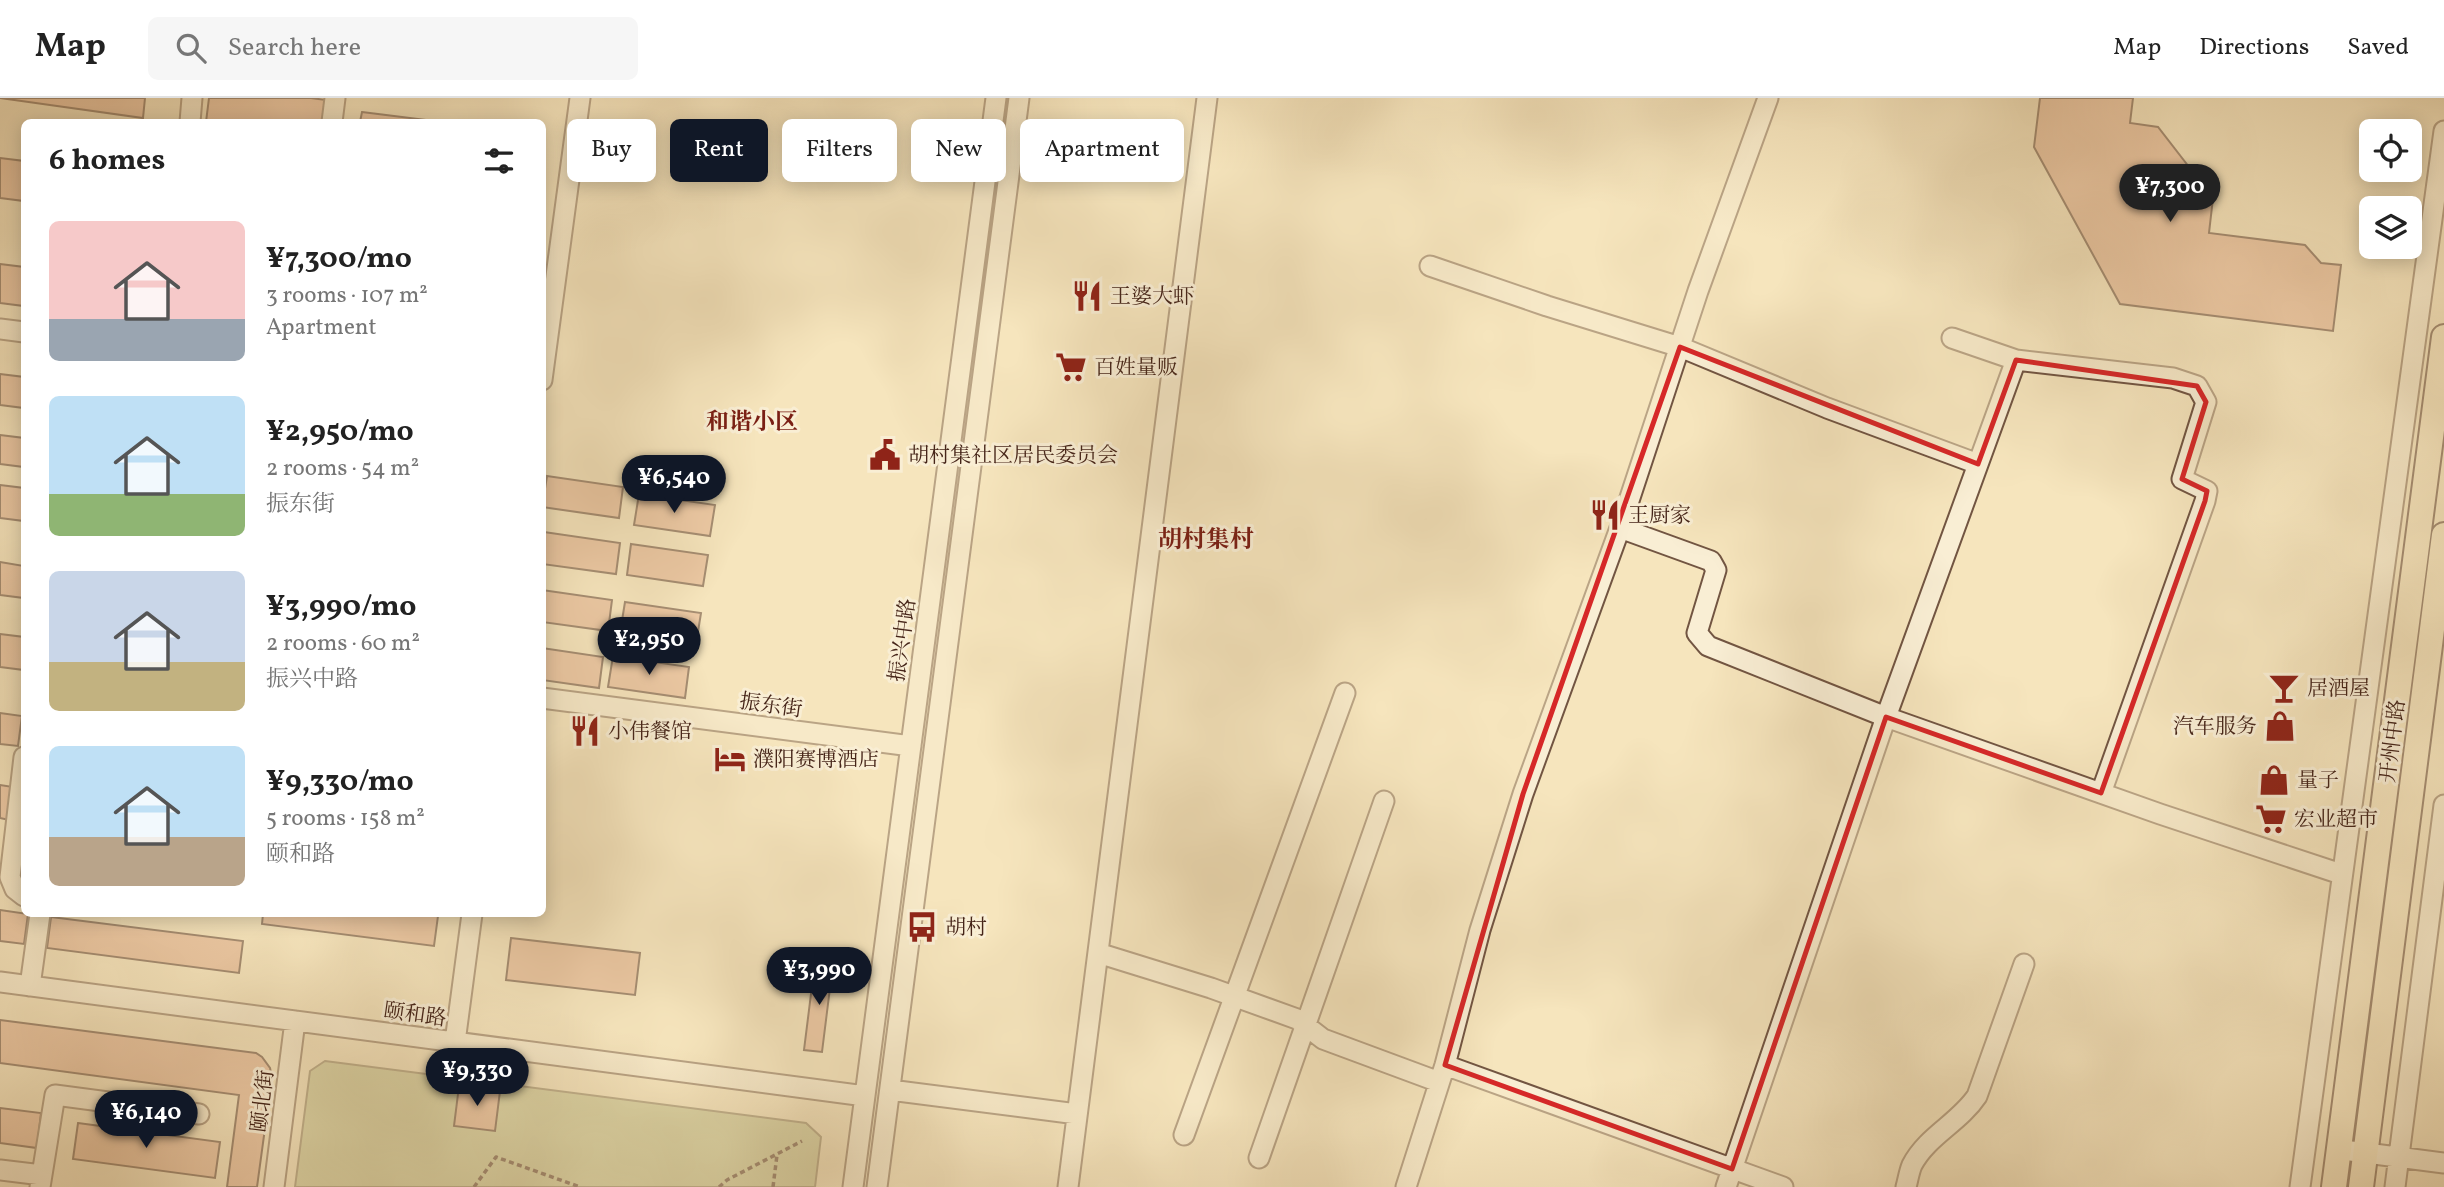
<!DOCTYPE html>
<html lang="en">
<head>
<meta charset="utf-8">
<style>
  :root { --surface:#fff; --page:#f6f6f6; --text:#222; --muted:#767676; --line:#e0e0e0; --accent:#111827 }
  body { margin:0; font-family:Vollkorn,"Noto Serif SC",serif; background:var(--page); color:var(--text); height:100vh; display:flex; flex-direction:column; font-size:26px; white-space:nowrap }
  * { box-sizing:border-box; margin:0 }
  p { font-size:23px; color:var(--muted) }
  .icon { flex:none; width:38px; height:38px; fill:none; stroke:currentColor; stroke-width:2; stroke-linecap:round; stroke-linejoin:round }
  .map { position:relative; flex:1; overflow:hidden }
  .drawer { position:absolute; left:21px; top:21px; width:525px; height:798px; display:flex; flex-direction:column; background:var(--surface); border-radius:10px; box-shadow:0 4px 18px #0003 }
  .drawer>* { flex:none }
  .guide { position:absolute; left:567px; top:21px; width:665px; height:63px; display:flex; gap:14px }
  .fabs { position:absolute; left:2359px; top:21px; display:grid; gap:14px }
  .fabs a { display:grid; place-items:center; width:63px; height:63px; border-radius:10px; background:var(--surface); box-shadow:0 4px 18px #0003; font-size:35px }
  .price { position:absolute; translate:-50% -60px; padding:0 16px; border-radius:24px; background:var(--accent); color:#fff; font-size:23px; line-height:46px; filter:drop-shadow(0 2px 4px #0008) }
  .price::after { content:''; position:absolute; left:50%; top:42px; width:21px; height:16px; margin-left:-10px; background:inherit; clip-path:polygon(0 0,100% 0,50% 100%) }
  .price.selected { background:#222; color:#fff }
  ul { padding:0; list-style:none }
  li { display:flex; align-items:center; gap:21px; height:175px; padding:0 28px }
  li span { display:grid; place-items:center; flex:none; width:196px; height:140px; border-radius:10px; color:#555 }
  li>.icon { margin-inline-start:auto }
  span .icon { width:84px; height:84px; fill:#fffc; stroke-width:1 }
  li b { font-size:30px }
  h2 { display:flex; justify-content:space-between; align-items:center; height:84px; padding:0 28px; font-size:30px }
  .tag { padding:0 24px; border-radius:10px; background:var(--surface); box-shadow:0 4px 18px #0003; font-size:24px; line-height:63px }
  .tag.selected { background:var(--accent); color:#fff }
  header { display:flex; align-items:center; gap:42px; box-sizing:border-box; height:98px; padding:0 35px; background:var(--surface); border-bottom:2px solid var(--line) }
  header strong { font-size:33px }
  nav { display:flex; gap:38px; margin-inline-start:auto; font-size:24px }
  .search { width:490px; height:63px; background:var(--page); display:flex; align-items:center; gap:18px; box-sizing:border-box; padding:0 24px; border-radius:10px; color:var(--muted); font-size:26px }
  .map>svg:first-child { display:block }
  .green { fill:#c2c38d; stroke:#847453; stroke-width:2 }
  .building { fill:#e2a887; stroke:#462519; stroke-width:2 }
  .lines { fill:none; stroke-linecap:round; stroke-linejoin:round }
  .minor-casing { stroke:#725542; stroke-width:23 }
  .major-casing { stroke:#462519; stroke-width:28 }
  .path { stroke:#462519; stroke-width:3.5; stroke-dasharray:5 3.5; stroke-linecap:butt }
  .minor { stroke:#f9eed4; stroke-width:19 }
  .major { stroke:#f6e5bd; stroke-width:24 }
  .marked { fill:none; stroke:#d62828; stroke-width:5; stroke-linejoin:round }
  .labels { text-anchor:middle; stroke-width:6; stroke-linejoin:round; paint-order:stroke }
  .poi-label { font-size:21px; fill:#462519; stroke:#f9eed4; text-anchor:start }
  .street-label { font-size:21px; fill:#462519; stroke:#f9eed4 }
  .neighbourhood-label { font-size:23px; font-weight:bold; fill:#7a1f14; stroke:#f9eed4 }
  .quarter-label { font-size:24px; font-weight:bold; fill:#7a1f14; stroke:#f9eed4 }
</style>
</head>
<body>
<header>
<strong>Map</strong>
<div class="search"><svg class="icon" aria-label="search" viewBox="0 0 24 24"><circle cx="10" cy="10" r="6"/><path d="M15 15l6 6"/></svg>Search here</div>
<nav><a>Map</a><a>Directions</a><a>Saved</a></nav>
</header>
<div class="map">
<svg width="2444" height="1089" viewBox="0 0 2444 1089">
  <rect width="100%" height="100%" fill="#f6e5bd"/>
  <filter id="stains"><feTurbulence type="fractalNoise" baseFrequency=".00286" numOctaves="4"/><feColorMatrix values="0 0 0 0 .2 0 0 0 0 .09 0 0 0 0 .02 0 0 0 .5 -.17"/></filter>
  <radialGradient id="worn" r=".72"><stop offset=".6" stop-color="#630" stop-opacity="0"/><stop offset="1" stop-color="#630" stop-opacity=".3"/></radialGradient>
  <path class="green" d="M325,963L806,1025L821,1039L815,1089H295L310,973Z"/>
  <path class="building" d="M0,0H145L143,20Z
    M209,0H311L326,2L323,24H206Z
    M2040,0H2133L2130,25L2158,29L2213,100L2209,135L2305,147L2321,165L2341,167L2333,233L2120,206L2034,49Z
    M362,14L442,24H360Z
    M0,60L24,63V103L0,100Z
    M0,166L24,169V208L0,205Z
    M0,276L24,279V310L0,307Z
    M0,337L24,340V369L0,366Z
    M547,378L623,389L619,420L542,409Z
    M0,387L24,390V423L0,420Z
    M639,396L715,407L710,438L634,427Z
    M544,434L620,445L616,476L542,466Z
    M631,446L708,457L703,488L627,477Z
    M0,464L24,468V500L0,497Z
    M542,492L612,502L608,533L542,524Z
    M625,504L701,515L696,546L620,535Z
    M0,536L24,539V572L0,569Z
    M542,550L603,559L599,590L542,582Z
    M613,558L689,569L685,600L608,589Z
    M0,615L22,618L18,648L0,646Z
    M0,687L13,689L9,722L0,720Z
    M0,812L28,816L24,846L0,843Z
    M263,816H418L438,818L434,848L262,826Z
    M51,819L243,843L239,875L47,850Z
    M511,840L640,855L635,897L506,882Z
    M815,864L833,866L822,954L804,952Z
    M0,922L256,955L262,959L270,970L272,979L257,1089H227L239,997L0,965Z
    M459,988L500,993L495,1033L454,1028Z
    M0,1010L41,1015L37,1050L0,1045Z
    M78,1025L220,1044L215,1080L73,1061Z"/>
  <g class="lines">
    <defs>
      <path id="minor" d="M190,24L192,0
        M332,24L335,0
        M1430,168L1547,208L1680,249L1827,310L1978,366
        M0,231L24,234
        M2016,262L2173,280L2197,288L2206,304L2182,381L2207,393L2205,403L2101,695
        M542,282L580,0
        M1620,430L1711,463L1716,472L1697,535L1708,548L1886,619L2160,716L2341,776
        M542,600L911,648
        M24,659L10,779L15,791L24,798
        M1098,855L1211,890L1297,921L1323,941L1439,984
        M0,884L865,998
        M30,888L40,816
        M455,944L472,816
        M1445,967L1783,1089
        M890,992L1077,1016
        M1184,1037L1345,595
        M2351,1053L2444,1065
        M1259,1060L1384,703
        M0,1072L42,1077
        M40,1089L55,997L199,1016
        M274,1089L295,923
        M853,1089L996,0
        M877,1089L1019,0
        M1068,1089L1207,0
        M1406,1089L1445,967L1480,832L1523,696L1620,430L1698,193L1768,0
        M1726,1089L1886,619L2016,262L1952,240
        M1906,1089C1908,1082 1909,1074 1912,1067C1927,1038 1959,1025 1977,998L2024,866
        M2300,1089L2444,33
        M2395,1089L2444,707"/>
      <path id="major" d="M2334,1089L2444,239
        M2361,1089L2444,437"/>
    </defs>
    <use href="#minor" class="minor-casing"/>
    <use href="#major" class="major-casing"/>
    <path class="path" d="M474,1089L496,1059L580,1089
      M719,1089L727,1082L802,1043
      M773,1089L777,1057"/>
    <use href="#minor" class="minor"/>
    <use href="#major" class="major"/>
  </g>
  <path d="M0 0H2444V1089H0ZM1680,249L1978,366L2016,262L2197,288L2206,304L2182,381L2207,393L2205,403L2101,695L1886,619L1732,1071L1445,967L1523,696Z" fill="#f6e5bd" fill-opacity=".55" fill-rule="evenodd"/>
  <path class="marked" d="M1680,249L1978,366L2016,262L2197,288L2206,304L2182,381L2207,393L2205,403L2101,695L1886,619L1732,1071L1445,967L1523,696Z"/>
  <defs>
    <symbol id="restaurant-bare" viewBox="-9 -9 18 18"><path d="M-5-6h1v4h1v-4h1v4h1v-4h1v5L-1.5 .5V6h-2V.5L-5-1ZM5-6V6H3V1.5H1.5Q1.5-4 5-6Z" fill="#8f2418" stroke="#f9eed4" stroke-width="2.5" paint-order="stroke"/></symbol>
    <symbol id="supermarket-bare" viewBox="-9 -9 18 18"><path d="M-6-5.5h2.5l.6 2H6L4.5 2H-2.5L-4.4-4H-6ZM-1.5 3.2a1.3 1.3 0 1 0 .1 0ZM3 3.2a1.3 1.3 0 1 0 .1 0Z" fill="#8f2418" stroke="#f9eed4" stroke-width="2.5" paint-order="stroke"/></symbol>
    <symbol id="civic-bare" viewBox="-9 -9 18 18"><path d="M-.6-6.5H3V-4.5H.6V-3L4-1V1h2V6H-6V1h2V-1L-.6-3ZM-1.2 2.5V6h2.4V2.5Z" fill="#8f2418" stroke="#f9eed4" stroke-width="2.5" paint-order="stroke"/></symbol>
    <symbol id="bar-bare" viewBox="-9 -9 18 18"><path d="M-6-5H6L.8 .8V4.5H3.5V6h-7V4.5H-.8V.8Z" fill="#8f2418" stroke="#f9eed4" stroke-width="2.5" paint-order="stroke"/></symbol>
    <symbol id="shop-bare" viewBox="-9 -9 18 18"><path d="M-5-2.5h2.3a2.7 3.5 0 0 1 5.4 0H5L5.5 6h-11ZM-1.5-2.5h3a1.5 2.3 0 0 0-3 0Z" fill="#8f2418" stroke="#f9eed4" stroke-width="2.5" paint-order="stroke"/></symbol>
    <symbol id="hotel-bare" viewBox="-9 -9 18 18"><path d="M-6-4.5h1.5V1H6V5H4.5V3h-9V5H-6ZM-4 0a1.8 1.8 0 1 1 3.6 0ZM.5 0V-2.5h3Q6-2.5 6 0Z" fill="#8f2418" stroke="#f9eed4" stroke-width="2.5" paint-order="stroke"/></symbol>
    <symbol id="bus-bare" viewBox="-9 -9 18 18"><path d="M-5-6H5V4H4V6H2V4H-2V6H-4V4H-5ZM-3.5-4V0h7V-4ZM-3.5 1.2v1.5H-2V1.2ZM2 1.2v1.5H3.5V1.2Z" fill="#8f2418" stroke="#f9eed4" stroke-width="2.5" paint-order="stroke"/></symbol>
  </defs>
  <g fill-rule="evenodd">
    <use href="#restaurant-bare" x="1065" y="176" width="44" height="44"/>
    <use href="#supermarket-bare" x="1049" y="247" width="44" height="44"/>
    <use href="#civic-bare" x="863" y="335" width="44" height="44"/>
    <use href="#restaurant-bare" x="1583" y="395" width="44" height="44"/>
    <use href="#bar-bare" x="2262" y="568" width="44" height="44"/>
    <use href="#shop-bare" x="2258" y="606" width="44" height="44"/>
    <use href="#restaurant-bare" x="563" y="611" width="44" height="44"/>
    <use href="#hotel-bare" x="708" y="639" width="44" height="44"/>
    <use href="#shop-bare" x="2252" y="660" width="44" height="44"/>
    <use href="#supermarket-bare" x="2249" y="699" width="44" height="44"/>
    <use href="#bus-bare" x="900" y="807" width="44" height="44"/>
  </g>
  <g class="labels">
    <g class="poi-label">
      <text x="1110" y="205">王婆大虾</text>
      <text x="1094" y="276">百姓量贩</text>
      <text x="908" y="364">胡村集社区居民委员会</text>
      <text x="1628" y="424">王厨家</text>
      <text x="2307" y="597">居酒屋</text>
      <text x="2257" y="635" text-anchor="end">汽车服务</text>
      <text x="608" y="640">小伟餐馆</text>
      <text x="753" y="668">濮阳赛博酒店</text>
      <text x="2297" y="689">量子</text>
      <text x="2294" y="728">宏业超市</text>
      <text x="945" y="836">胡村</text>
    </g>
    <g class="street-label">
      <text transform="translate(902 542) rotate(-82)" y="7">振兴中路</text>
      <text transform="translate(771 607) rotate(8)" y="7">振东街</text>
      <text transform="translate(2392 643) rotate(-83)" y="7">开州中路</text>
      <text transform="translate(415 916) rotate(8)" y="7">颐和路</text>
      <text transform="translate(262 1003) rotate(-83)" y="7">颐北街</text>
    </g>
    <g class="neighbourhood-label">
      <text x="752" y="331">和谐小区</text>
    </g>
    <g class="quarter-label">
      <text x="1206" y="449">胡村集村</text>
    </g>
  </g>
  <rect width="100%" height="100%" filter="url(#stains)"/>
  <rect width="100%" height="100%" fill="url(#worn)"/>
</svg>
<div class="fabs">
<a><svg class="icon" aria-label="locate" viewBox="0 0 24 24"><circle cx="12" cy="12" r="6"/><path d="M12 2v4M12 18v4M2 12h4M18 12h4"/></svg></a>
<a><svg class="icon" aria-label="layers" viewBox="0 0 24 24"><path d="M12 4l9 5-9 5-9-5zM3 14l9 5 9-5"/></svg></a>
</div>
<b class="price selected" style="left:2170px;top:126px">¥7,300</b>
<b class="price" style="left:674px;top:417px">¥6,540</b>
<b class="price" style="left:649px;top:579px">¥2,950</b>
<b class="price" style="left:819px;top:909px">¥3,990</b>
<b class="price" style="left:477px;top:1010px">¥9,330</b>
<b class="price" style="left:146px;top:1052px">¥6,140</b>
<div class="guide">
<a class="tag">Buy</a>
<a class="tag selected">Rent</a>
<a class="tag">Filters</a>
<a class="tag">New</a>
<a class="tag">Apartment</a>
</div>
<section class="drawer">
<h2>6 homes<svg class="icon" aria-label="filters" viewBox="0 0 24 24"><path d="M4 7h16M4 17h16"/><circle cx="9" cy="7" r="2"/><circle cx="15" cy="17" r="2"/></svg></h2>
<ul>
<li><span style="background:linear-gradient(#f6c9c9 70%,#9aa5b1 0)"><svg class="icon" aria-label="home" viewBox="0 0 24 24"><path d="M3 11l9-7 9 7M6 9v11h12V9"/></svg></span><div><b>¥7,300/mo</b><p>3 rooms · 107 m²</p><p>Apartment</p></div></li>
<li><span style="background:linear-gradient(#bfe0f5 70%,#8fb573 0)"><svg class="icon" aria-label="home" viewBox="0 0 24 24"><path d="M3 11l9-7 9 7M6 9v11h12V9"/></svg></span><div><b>¥2,950/mo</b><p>2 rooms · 54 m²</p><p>振东街</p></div></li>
<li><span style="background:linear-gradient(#c9d6e8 65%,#c2b280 0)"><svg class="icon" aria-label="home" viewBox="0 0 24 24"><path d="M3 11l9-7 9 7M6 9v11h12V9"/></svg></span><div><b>¥3,990/mo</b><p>2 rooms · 60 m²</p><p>振兴中路</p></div></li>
<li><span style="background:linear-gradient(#bfe0f5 65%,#b9a48a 0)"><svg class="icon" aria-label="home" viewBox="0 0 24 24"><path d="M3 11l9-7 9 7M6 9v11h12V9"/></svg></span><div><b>¥9,330/mo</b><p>5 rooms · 158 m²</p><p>颐和路</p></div></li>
</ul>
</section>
</div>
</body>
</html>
